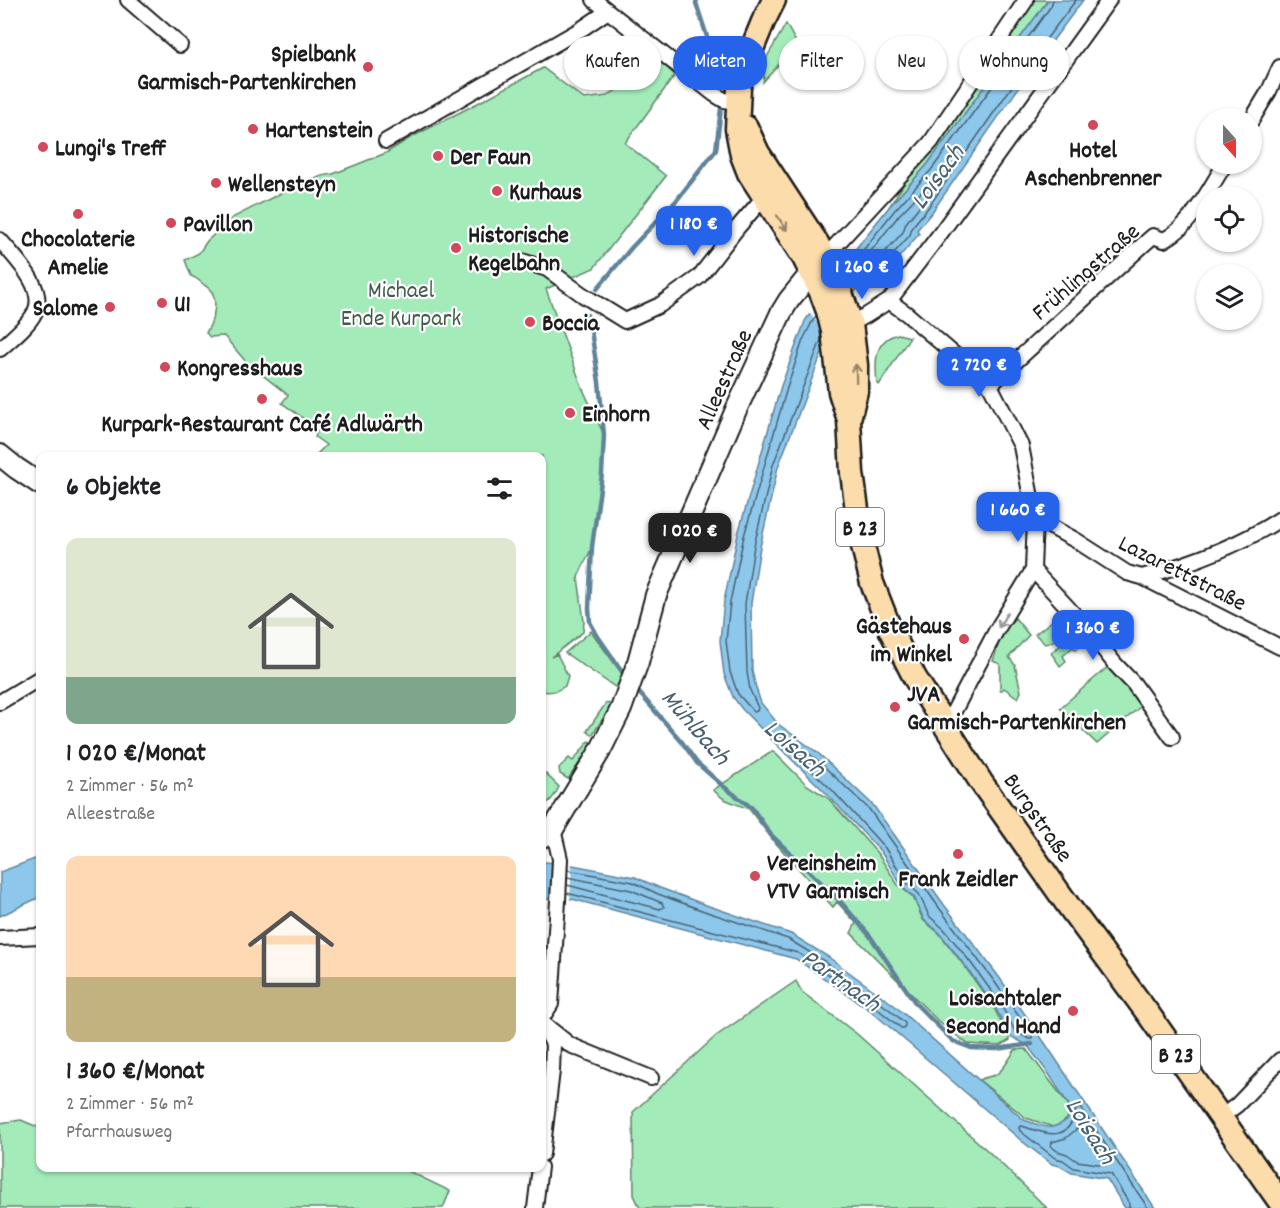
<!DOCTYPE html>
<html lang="de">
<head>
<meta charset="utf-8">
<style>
  :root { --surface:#fff; --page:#f2f2f2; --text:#202124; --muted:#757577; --accent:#2563eb }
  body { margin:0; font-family:Dekko,sans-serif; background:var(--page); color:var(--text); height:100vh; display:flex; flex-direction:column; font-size:22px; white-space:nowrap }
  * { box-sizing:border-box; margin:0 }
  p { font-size:20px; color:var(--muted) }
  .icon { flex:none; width:33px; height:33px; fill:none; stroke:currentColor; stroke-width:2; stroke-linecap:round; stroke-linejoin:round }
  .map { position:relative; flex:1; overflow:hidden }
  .panel { position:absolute; left:36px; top:452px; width:510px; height:720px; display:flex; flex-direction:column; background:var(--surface); border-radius:12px; box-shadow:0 2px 4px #0004 }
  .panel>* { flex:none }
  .banner { position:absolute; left:564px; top:36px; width:570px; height:54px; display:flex; gap:12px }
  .needle { width:39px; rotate:159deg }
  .fabs { position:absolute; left:1196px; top:108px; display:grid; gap:12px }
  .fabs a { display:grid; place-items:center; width:66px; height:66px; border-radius:50%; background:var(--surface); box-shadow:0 2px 4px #0004; font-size:30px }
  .price { position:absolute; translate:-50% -51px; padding:0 14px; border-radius:12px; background:var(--accent); color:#fff; font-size:20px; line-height:39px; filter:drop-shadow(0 2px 3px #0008) }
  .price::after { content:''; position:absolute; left:50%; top:36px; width:18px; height:14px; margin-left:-9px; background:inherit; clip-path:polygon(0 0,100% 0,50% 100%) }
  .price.current { background:#222; color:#fff }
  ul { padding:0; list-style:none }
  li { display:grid; align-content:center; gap:12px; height:318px; padding:0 30px }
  li span { display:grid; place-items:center; height:186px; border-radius:12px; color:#555 }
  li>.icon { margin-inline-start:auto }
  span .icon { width:108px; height:108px; fill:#fffc; stroke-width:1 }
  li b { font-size:26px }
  h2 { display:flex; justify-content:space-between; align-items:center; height:72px; padding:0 30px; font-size:26px }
  .tag { padding:0 21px; border-radius:27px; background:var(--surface); box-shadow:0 2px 4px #0004; font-size:21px; line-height:54px }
  .tag.current { background:var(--accent); color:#fff }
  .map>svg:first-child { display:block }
  .green { fill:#a3ebb9; stroke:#60846a; stroke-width:1.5 }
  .water { fill:#8dc8ec; stroke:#608399; stroke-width:1.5 }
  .pier { fill:#fff }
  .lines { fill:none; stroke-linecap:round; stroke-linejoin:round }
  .shore { stroke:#49616f; stroke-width:1.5 }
  .stream { stroke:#608399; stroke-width:4.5 }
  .street-casing { stroke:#1c1c1c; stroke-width:18 }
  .secondary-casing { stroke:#1c1c1c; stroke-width:24 }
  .primary-casing { stroke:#1c1c1c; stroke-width:27 }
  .street { stroke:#fff; stroke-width:14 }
  .secondary { stroke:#fff; stroke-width:20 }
  .primary { stroke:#fddcac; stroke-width:22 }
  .oneway { stroke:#98866b }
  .oneway2 { stroke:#999 }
  .poi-dot { fill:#d1495b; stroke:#fff; stroke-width:2 }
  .labels { text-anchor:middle; stroke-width:4.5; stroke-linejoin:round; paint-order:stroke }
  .shield { fill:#fff; stroke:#606060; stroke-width:1.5 }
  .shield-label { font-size:22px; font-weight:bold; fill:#1c1c1c }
  .poi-label { font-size:24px; font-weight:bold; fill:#1c1c1c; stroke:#fff; text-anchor:start }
  .street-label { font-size:24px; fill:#1c1c1c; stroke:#fff }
  .park-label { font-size:24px; fill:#445a4b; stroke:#fff }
  .water-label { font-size:26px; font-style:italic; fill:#49616f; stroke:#fff }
</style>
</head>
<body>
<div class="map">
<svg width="1280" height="1208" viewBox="0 0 1280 1208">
  <rect width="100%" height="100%" fill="#fff"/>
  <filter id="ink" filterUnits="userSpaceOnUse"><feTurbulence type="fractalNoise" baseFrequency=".0167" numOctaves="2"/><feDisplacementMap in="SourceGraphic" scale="12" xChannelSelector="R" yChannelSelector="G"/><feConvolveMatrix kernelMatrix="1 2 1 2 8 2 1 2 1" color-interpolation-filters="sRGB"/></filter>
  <g filter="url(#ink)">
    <path class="green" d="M1032,0H1048L927,165L889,207L913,170Z
      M786,24L797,44L763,82L767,57Z
      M654,56L675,75L625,143L666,176L594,268L546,289L582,387L604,435L602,474L592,547L578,577L584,621L583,632L551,657L557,654L568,676L565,686C558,691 550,693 542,691V456H315L326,445L315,437L318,429L282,403L288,395L247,363L224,336L210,337L206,333C212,323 218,306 213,294C211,289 207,287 203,284C198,280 197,278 191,276L185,260L199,253L207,241L232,218L289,189L322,176L333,174L386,153L410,138L476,104L543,68L584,99L607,96L626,84Z
      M898,334L910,337L879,385L877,384C875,364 873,340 898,334Z
      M1065,611L1075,623L1052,642L1045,644L1035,634Z
      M1015,618L1029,635L1009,657L1015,665L1021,692L1018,698L1004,688L1002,690H1000V664L993,661L1002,633Z
      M1081,627L1090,637L1076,650L1073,647L1063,656L1066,661L1060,666L1051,653Z
      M591,631L622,674L621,681L615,687L565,653Z
      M1110,665L1141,706L1097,744L1060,708Z
      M606,703L612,705L592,735L587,731Z
      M589,741L593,744L568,779L560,774L559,768L569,758L573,761Z
      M773,751L807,785L828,798L878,854L898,885L913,897L923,920L939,933L965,967L993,1006L1010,1040L1000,1046L968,1044L940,1023L851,933L856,923L837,902L833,907L772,839L749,809L724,799L713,790Z
      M543,771L559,787C555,795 551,803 542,805V773Z
      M796,981L802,992L857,1034L989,1152L1047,1208H640L634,1195L633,1112L716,1036Z
      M1026,1049L1070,1107L1067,1119L1059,1125L1053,1127L1026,1118L979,1080C985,1077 990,1077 995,1075C1004,1070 1009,1059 1015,1050Z
      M21,1120L40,1128V1167H400L450,1191L443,1208H0V1123Z"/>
    <path class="water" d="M1048,0H1083L1036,63L932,212L917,230L919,234L882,277L852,302L825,345L778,467L760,547L751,603L752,671L756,688L761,703L778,724L818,753L873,805L945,906L999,977L1047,1046L1155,1208H1125L1107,1179L1072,1173L1060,1166L1052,1164L1023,1142L871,1011L796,959L572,899L560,898L542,899V862L562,863L635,877L660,888L709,906L791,934L827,956L894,1005L1024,1120C1044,1126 1050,1133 1068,1119L1070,1107L1049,1074L1027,1045L1010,1036L995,1007L966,967L939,932L924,920L914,897L903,888L881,852L827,794L776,744L742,709L733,697L724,674L720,641L724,601L738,534L781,386L805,321L846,261L889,207L927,165Z
      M40,857V897L0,916V872Z"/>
    <path class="pier" d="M843,260L849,271L856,278L867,286H875L854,304L825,354L817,323L812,315L808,311Z
      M551,862H572L570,900L550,899Z"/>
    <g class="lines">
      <path class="shore" d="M931,182L934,184V187L921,204L906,223L903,232L872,267L856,280H853L852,277L857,269L899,215Z
        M846,272L894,211L932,169L1051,6L1053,0
        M854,292L877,272L910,235L912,227L927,209L1031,59L1076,0
        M816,316L811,324L803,340L787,388L744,536L730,602L726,641L730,672L738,694L754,712L757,711L758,708L750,690L747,672L745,604L754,546L773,465L821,340
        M782,737H786L815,758L869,809L940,909L994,981L1032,1035V1039H1029L1015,1031L1000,1003L971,963L944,929L929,916L919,894L907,883L885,848L832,790L782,742Z
        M567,885L660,909L664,907L662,903L631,890L567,877
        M567,893L798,953L874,1006L901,1028H903L905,1026V1023L890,1010L824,961L788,939L707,912L658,894L633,882L568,870
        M1083,1125L1107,1161L1106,1165L1077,1161L1067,1154L1057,1151L1051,1146L1052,1142L1066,1138L1080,1126Z
        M1129,1208V1203L1111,1174L1074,1168L1063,1160L1055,1158L1020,1131L1019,1127L1022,1126C1047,1134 1069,1144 1076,1109L1081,1108L1148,1208"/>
      <path class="stream" d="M697,0L696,3L714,58L719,93
        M597,289L632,247L676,201L716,150L721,108L720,102
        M587,315L590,324L599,382L604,435L602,474L592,547L589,608L590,622L597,635L626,677
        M635,688L682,742L697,763L723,786L752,808L771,835L839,900L870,936L916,1004L953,1041L971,1048L996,1049L1032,1044"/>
      <defs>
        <path id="street" d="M128,0L180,45
          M594,0L714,94L724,100L738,102
          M1251,121L1269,91L1280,67
          M386,141L583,28L608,11
          M0,240C14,257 47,288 35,312C29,325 11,339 0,349
          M825,257L931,142L1026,0
          M522,261L547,269L583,295L625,321L660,305L699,277L738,227L764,197
          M889,301L907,314L990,385L1021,446L1035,518L1033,570L996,631L945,728
          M845,327L867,315L889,301L940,234L1109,0
          M990,385L1144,244L1153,236L1164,240C1192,226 1209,189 1225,164
          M1035,518L1077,541L1127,573L1142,577L1280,647
          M1033,570L1085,626L1115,664L1134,684L1172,737
          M1142,577C1189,564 1239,546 1280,519
          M0,702L40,678
          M0,938L40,936
          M542,1018L551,1004L558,901L560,859L553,829
          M542,1023L553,1044L552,1071L542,1154
          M545,1025L570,1045L651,1078
          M1221,1117L1237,1105L1280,1060
          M535,1208L540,1167"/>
        <path id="secondary" d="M0,455L16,468L40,484
          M542,837L553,829L600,751L621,709L638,662L656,595L736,410L781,313L789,300L819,263"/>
        <path id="primary" d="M774,0L763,22L742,73L739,87L737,129L742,155L749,173L804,258L821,292L828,311L833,331L840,392L849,420L852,473L861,538L872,583L890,629L915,678L981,782L1070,908L1149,1015L1280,1202
          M746,127L758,153L817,243L838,284L845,305L851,324L856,365V391L849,419"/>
      </defs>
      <use href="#street" class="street-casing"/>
      <use href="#secondary" class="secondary-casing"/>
      <use href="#primary" class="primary-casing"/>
      <use href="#street" class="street"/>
      <use href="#secondary" class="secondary"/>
      <use href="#primary" class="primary"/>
    </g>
    <defs><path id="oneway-shaft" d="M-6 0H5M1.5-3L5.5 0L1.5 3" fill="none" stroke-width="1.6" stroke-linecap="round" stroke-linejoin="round" transform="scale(1.5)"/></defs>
    <g class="oneway">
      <use href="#oneway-shaft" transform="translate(782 223) rotate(56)"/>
      <use href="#oneway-shaft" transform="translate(856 373) rotate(-91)"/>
    </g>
    <use class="oneway2" href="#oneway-shaft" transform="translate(1003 620) rotate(121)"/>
  </g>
  <g class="poi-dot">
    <circle cx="368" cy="67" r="6"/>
    <circle cx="1093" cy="125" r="6"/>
    <circle cx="253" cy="129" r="6"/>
    <circle cx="43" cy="147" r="6"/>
    <circle cx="438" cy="156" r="6"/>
    <circle cx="216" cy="183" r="6"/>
    <circle cx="497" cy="191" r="6"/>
    <circle cx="78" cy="214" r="6"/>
    <circle cx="171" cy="223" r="6"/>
    <circle cx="456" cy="248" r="6"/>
    <circle cx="162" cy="303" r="6"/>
    <circle cx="110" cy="307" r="6"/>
    <circle cx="530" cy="322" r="6"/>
    <circle cx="165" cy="367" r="6"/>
    <circle cx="262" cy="399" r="6"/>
    <circle cx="570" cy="413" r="6"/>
    <circle cx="964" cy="639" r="6"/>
    <circle cx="895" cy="707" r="6"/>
    <circle cx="958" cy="854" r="6"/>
    <circle cx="755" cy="876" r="6"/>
    <circle cx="1073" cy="1011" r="6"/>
  </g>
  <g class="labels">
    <g class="shield">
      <rect x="836" y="508" width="48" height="38" rx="4.5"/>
      <rect x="1152" y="1035" width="48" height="38" rx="4.5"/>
    </g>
    <g class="shield-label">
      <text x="860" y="535">B 23</text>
      <text x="1176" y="1062">B 23</text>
    </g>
    <g class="poi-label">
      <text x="356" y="61" text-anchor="end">Spielbank<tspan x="356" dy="28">Garmisch-Partenkirchen</tspan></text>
      <text x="265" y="137">Hartenstein</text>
      <text x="55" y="155">Lungi's Treff</text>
      <text x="1093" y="157" text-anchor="middle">Hotel<tspan x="1093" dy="28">Aschenbrenner</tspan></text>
      <text x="450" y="164">Der Faun</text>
      <text x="228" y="191">Wellensteyn</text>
      <text x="509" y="199">Kurhaus</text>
      <text x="183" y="231">Pavillon</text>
      <text x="468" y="242">Historische<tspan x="468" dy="28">Kegelbahn</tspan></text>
      <text x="78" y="246" text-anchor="middle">Chocolaterie<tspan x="78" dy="28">Amelie</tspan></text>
      <text x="174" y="311">U1</text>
      <text x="98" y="315" text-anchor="end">Salome</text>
      <text x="542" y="330">Boccia</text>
      <text x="177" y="375">Kongresshaus</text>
      <text x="582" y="421">Einhorn</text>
      <text x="262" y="431" text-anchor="middle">Kurpark-Restaurant Café Adlwärth</text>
      <text x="952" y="633" text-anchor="end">Gästehaus<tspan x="952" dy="28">im Winkel</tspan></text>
      <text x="907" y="701">JVA<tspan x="907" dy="28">Garmisch-Partenkirchen</tspan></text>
      <text x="767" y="870">Vereinsheim<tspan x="767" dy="28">VTV Garmisch</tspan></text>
      <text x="958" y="886" text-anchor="middle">Frank Zeidler</text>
      <text x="1061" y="1005" text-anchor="end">Loisachtaler<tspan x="1061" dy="28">Second Hand</tspan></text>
    </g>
    <g class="street-label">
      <text transform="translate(1085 271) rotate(-41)" y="8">Frühlingstraße</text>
      <text transform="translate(723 379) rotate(-66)" y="8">Alleestraße</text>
      <text transform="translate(1183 572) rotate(27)" y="8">Lazarettstraße</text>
      <text transform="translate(1039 817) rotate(55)" y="8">Burgstraße</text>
    </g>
    <g class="park-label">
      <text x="401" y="297">Michael<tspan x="401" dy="28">Ende Kurpark</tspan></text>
    </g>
    <g class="water-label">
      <text transform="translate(936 176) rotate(-54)" y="9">Loisach</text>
      <text transform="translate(697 726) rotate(49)" y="9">Mühlbach</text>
      <text transform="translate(796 747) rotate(41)" y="9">Loisach</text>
      <text transform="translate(842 979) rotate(35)" y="9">Partnach</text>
      <text transform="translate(1092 1130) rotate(58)" y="9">Loisach</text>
    </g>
  </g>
</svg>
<div class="fabs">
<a><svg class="needle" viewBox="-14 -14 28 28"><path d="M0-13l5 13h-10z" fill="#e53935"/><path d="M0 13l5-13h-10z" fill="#757577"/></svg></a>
<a><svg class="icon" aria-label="locate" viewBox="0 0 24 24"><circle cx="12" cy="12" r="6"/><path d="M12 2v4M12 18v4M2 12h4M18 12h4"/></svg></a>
<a><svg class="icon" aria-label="layers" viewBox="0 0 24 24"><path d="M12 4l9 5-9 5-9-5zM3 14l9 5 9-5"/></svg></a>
</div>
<b class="price" style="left:694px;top:257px">1 180 €</b>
<b class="price" style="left:862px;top:300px">1 260 €</b>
<b class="price" style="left:979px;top:398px">2 720 €</b>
<b class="price" style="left:1018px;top:543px">1 660 €</b>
<b class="price current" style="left:690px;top:564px">1 020 €</b>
<b class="price" style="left:1093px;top:661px">1 360 €</b>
<div class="banner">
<a class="tag">Kaufen</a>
<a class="tag current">Mieten</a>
<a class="tag">Filter</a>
<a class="tag">Neu</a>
<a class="tag">Wohnung</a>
</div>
<section class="panel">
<h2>6 Objekte<svg class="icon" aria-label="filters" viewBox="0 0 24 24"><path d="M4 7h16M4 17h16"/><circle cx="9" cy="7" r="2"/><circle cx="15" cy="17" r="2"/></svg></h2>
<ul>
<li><span style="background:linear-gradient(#dfe7d0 75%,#7fa58c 0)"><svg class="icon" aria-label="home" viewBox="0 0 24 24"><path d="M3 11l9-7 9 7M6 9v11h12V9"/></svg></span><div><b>1 020 €/Monat</b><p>2 Zimmer · 56 m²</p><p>Alleestraße</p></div></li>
<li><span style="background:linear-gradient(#ffd9b3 65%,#c2b280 0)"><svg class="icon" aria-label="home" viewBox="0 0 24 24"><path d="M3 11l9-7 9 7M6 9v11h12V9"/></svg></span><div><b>1 360 €/Monat</b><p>2 Zimmer · 56 m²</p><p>Pfarrhausweg</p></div></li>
</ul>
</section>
</div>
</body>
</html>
